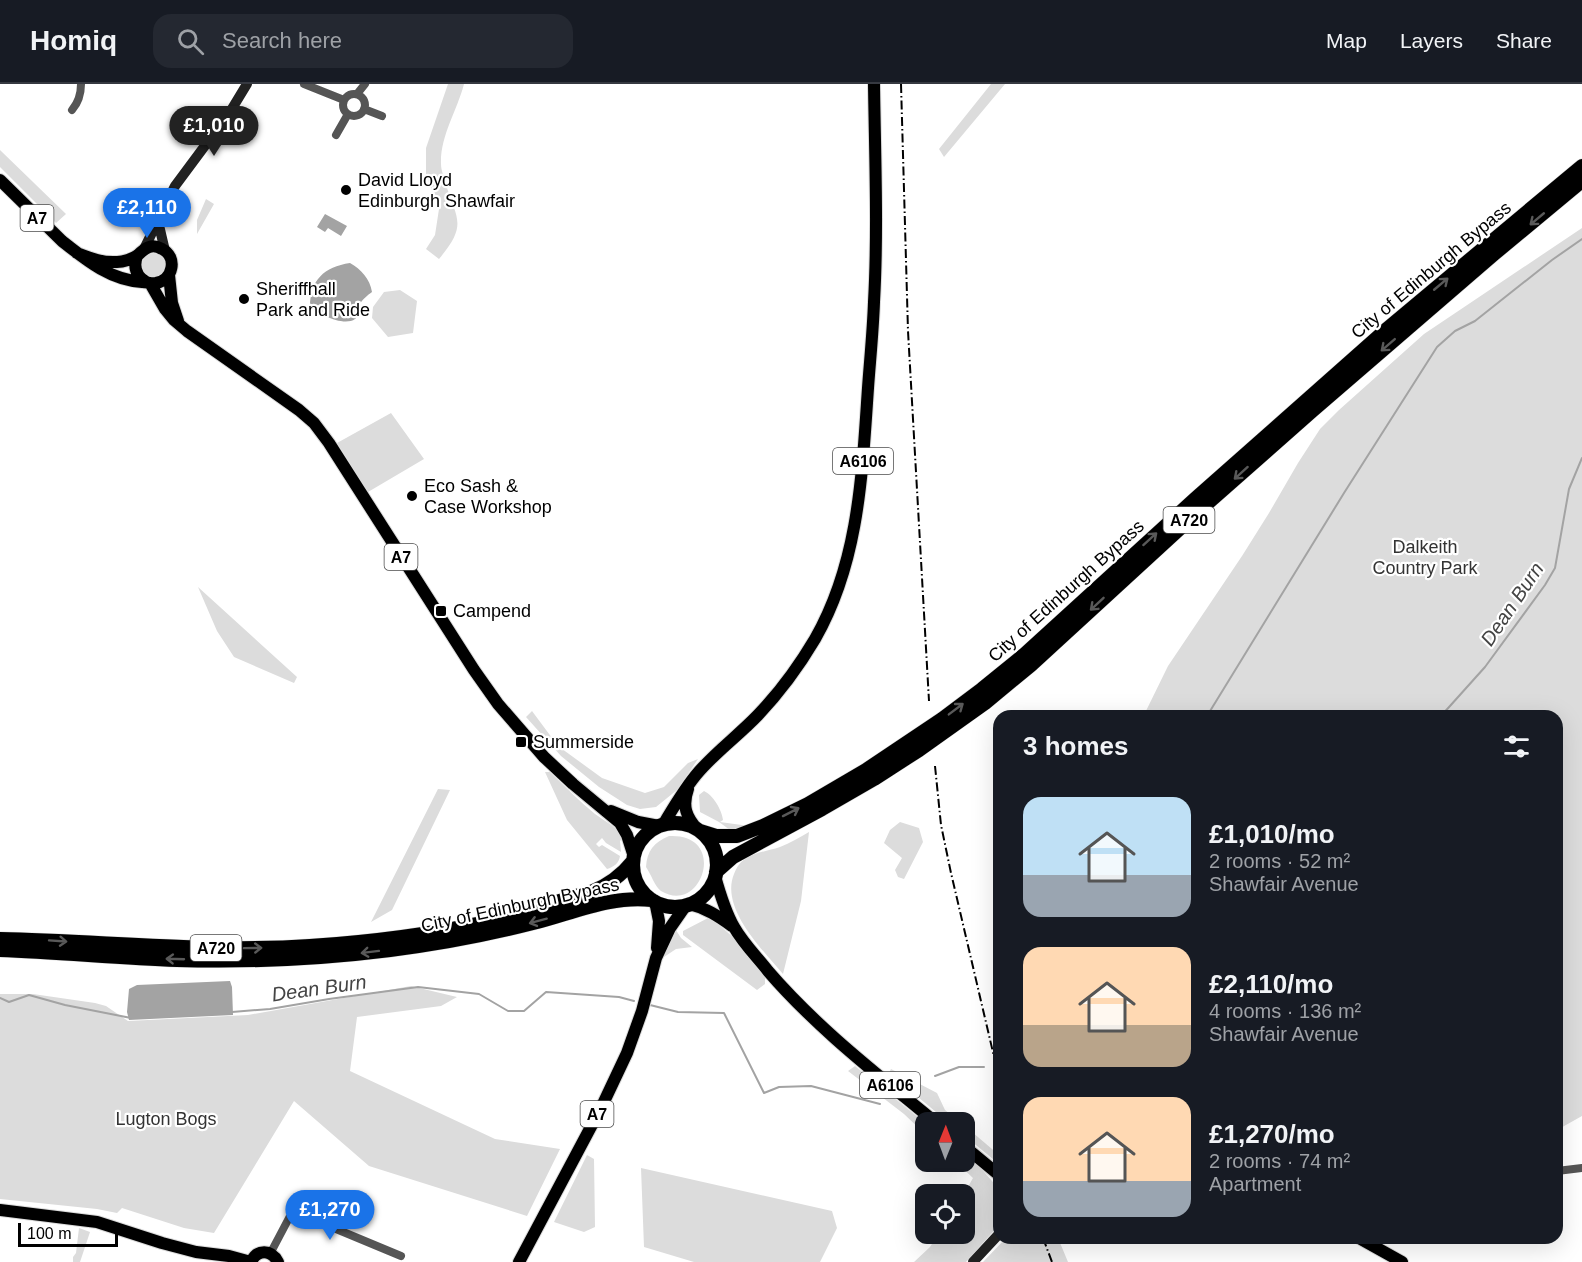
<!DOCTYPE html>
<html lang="en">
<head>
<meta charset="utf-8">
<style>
  :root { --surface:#171b24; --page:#242831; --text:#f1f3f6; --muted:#9ea1a6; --line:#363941; --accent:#1a73e8 }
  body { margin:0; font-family:Helvetica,sans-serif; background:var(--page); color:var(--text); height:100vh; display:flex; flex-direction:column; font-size:22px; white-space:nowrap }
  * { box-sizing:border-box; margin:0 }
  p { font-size:20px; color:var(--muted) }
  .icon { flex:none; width:33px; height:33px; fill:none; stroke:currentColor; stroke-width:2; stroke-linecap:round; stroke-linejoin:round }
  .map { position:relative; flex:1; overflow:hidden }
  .side { position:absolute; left:993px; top:626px; width:570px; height:534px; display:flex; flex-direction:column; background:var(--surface); border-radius:18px; box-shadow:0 6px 24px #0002 }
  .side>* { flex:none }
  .needle { width:39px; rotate:1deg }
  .tools { position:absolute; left:915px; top:1028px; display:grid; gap:12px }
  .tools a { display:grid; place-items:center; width:60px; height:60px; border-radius:12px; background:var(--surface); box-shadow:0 6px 24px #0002; font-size:30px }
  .scale { position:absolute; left:18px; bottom:15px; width:100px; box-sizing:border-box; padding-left:6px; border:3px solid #000; border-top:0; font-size:16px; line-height:21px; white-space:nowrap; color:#000; -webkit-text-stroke:4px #fff; paint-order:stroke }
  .price { position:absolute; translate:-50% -51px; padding:0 14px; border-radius:21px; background:var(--accent); color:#fff; font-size:20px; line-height:39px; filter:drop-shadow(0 2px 3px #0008) }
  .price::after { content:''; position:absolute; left:50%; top:36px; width:18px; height:14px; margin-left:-9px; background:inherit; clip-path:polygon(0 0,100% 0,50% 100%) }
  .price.on { background:#222; color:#fff }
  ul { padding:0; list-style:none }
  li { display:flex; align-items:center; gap:18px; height:150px; padding:0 30px }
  li span { display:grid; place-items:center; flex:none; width:168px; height:120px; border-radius:18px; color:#555 }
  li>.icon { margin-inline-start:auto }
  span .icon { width:72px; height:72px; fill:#fffc; stroke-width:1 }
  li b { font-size:26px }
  h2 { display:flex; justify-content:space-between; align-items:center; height:72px; padding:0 30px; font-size:26px }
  header { display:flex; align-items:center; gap:36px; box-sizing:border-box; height:84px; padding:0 30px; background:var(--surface); border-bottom:2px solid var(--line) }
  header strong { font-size:28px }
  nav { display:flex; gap:33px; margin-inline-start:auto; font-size:21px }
  .search { width:420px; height:54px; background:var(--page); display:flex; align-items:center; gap:15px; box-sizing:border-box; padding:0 21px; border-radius:18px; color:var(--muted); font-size:22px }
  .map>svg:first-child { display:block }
  .green { fill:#dcdcdc }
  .water { fill:#a3a3a3 }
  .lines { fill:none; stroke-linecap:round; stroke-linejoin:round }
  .stream { stroke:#a3a3a3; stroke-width:2 }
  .primary-casing { stroke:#dbdbdb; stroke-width:14 }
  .highway-casing { stroke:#dbdbdb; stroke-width:15 }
  .street { stroke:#555; stroke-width:8 }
  .secondary { stroke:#222; stroke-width:10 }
  .primary { stroke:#000; stroke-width:12 }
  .highway { stroke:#000; stroke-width:14 }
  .rail { stroke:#000; stroke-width:2; stroke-dasharray:9 3 1.5 3; stroke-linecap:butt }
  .oneway { stroke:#595959 }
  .poi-dot { fill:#000; stroke:#fff; stroke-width:2 }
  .labels { text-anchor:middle; stroke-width:4.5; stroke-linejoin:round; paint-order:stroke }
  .shield { fill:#fff; stroke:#4c4c4c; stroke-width:1.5 }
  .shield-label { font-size:16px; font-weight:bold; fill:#000 }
  .poi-label { font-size:18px; fill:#000; stroke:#fff; text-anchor:start }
  .street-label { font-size:18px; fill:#000; stroke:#fff }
  .park-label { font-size:18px; fill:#333; stroke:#fff }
  .water-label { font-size:20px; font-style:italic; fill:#444; stroke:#fff }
</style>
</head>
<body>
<header>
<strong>Homiq</strong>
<div class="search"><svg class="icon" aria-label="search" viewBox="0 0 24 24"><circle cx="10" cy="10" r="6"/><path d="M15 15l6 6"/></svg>Search here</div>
<nav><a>Map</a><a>Layers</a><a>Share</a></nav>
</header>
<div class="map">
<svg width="1582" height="1178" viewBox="0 0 1582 1178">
  <rect width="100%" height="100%" fill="#fff"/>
  <path class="green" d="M448,0H464C457,27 440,52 441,80C441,86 444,93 445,98C457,136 468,140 439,175L426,165L435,151L439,125L426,91V64Z
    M991,0H1005L944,73L939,65Z
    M0,66L66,130L56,139L0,83Z
    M206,115L214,120L197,150V136Z
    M1582,144V1032L1557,1046V632L1144,631L1168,582L1242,472L1269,429L1298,379L1320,345L1339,326L1424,250Z
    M142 181a12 12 0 1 1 24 0a12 12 0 1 1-24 0Z
    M400,206L417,217L413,249L388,253L372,234L373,223L384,208Z
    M391,329L424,375L368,408L337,359Z
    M198,503L297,593L294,599L234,573L217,547Z
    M532,627L558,662L602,694L645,709L664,703L688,679L698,675L677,706L656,723L640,725L627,721L599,703L561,672L526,633Z
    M545,688H550C565,702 579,717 595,730C606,738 616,742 623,754L620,757L621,768L606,759L602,754L596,760L599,763L602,761L620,772C619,779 614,783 607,785L567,736Z
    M438,705L450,706L392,826L371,838Z
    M704,707C713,711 722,726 723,736L720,738L749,742L730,746L719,738L700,728L699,711Z
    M900,738L919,744L923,758L904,795L898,793L895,786L902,774L884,759L890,746Z
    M809,748L801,817L783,890C762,865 720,824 734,790C737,783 739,779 745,775C756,768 768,767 780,763C790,759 800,753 809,748Z
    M669,752C729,749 702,832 661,807C655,803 651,790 646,783C647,767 654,758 669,752Z
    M710,833L734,854L765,893V900L757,906L683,851V847Z
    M674,843L681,854L692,863L676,865L664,873L671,849Z
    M411,902L457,913L441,922L357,933L350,987L495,1055L560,1065L527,1132L369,1082L294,1017L214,1149L184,1144L122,1124L117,1129L97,1125L0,1115V910H33L95,919L106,922L128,937L248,931Z
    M855,982L925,1039V1050L904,1030L848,987Z
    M891,985L937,1009L945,1026L960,1038H948L889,989Z
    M965,1042L999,1071V1080L965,1052Z
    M965,1070L978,1081L999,1105V1141L966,1178H914L930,1163L939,1149H964V1110L973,1094L955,1077H964Z
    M587,1071L594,1075L595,1143L584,1148L554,1138Z
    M641,1084L832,1127L837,1144L820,1178H694L644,1163Z
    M79,1144L90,1148L80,1178H73V1173L76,1169Z
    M1006,1154H1058L1068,1178H983Z"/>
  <path class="water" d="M325,130L347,142L341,152L328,144L325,148L317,143Z
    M350,179C361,185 370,195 372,208C368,211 361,216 359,222C358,227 360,231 355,235C344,243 318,230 310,223C310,196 324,183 350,179Z
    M230,897L232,903L233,931L129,936L127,928L129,905L137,901Z"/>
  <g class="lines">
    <path class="stream" d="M1207,632L1344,409L1437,263L1455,247L1475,237L1552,176L1582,155
      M1441,632L1485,583L1545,501L1555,484L1569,405L1582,374
      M0,914L9,918L29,911L65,921L131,934
      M650,921L678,928L724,929L764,1009L779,1003L811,1002L880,1020
      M232,928L270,925L329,915L418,903L479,910L508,927H524L546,908L619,913L634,917
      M935,992L959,983H984"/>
    <defs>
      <path id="primary" d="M0,96L62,157C86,176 110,196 142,198C147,198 152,200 156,199C173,196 178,173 162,165C152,159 145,164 138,171C133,175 123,178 117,178C102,179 90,174 77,169
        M137,172C133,183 136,192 146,198
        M169,191L172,219L178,237
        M150,199L165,225L174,236L187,247L299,326L314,339L329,359L474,586L498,620L544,673L573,700L620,739L627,751L634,773
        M688,705C682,722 686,733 698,746
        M611,727L638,738L659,742
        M663,741C673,724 683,707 696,691C714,669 738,652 758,631C779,609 799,582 815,555C859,478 862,391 868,304C870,276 873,247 874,218C878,146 875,73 874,0
        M715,792C720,810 725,827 734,843C743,859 757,873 768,887C817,944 877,990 935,1038
        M655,817L659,837L657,864
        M689,820C706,824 718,832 732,842
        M964,1062L999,1091
        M0,1126L97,1138L162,1159L196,1168L229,1172L251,1178
        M1359,1154L1402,1178
        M251,1178C257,1165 271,1165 278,1178
        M519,1178L602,1022L627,969L642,927L656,874L670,844L686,821"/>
      <path id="highway" d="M633 781a42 42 0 1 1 84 0a42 42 0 1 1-84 0Z
        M700,747L716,752H737L763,742L808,720L866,686L942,635L982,605L1025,570L1195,415L1388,244L1582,82
        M716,788L733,773L822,725L874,695L919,666L985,619L1031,581L1201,425L1312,327L1494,170L1582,97
        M0,855C103,857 206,869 310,862C369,858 428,851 486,838C521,830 556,817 591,808C609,801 621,792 633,777
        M0,866C59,868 118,874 177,876C248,878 319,875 390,866C438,860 486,851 533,839C573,829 611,811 652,816"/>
    </defs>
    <use href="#primary" class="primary-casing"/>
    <use href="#highway" class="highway-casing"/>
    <path class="street" d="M304,0L344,16
      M357,10L365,0
      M343 21a11 11 0 1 1 22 0a11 11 0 1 1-22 0Z
      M364,25L382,32
      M72,26C78,19 81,10 81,0
      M336,51L348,30
      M1557,1087L1582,1084
      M270,1170L289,1134L293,1129L300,1130L401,1172"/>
    <path class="secondary" d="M158,137L165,167
      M144,165L175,102L230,28L247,0
      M973,1178L999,1150"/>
    <use href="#primary" class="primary"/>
    <use href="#highway" class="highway"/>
    <path class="rail" d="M901,0L908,247L929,617
      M935,682L941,741L951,789L999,994
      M1043,1154L1052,1178"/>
  </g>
  <defs><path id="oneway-shaft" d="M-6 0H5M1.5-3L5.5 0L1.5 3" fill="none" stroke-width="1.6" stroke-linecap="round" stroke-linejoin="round" transform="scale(1.5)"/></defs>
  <g class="oneway">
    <use href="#oneway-shaft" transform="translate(1537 135) rotate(140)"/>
    <use href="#oneway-shaft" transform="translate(1441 200) rotate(-40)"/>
    <use href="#oneway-shaft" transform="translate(1388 261) rotate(139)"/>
    <use href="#oneway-shaft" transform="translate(1241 389) rotate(138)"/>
    <use href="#oneway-shaft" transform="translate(1150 455) rotate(-42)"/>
    <use href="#oneway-shaft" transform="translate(1097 520) rotate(137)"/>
    <use href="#oneway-shaft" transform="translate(956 625) rotate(-37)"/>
    <use href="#oneway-shaft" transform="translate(791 728) rotate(-27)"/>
    <use href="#oneway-shaft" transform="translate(538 837) rotate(165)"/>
    <use href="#oneway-shaft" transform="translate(58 857) rotate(4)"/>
    <use href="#oneway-shaft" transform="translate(253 864) rotate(-1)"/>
    <use href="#oneway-shaft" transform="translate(370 868) rotate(173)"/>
    <use href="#oneway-shaft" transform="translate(175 875) rotate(-178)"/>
  </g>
  <g class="poi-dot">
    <circle cx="346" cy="106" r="6"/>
    <circle cx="244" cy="215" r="6"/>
    <circle cx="412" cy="412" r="6"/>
    <rect x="435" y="521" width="12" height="12" rx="3"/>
    <rect x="515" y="652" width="12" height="12" rx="3"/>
  </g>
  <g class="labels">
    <g class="shield">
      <rect x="20.5" y="121" width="33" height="26" rx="4.5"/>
      <rect x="833" y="364" width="60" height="26" rx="4.5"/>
      <rect x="1163.5" y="423" width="51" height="26" rx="4.5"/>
      <rect x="384.5" y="460" width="33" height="26" rx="4.5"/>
      <rect x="190.5" y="851" width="51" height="26" rx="4.5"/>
      <rect x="860" y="988" width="60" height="26" rx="4.5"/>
      <rect x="580.5" y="1017" width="33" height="26" rx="4.5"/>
    </g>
    <g class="shield-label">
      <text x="37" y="140">A7</text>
      <text x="863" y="383">A6106</text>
      <text x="1189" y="442">A720</text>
      <text x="401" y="479">A7</text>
      <text x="216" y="870">A720</text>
      <text x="890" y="1007">A6106</text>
      <text x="597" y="1036">A7</text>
    </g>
    <g class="poi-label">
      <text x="358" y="102">David Lloyd<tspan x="358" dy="21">Edinburgh Shawfair</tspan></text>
      <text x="256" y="211">Sheriffhall<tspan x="256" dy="21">Park and Ride</tspan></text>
      <text x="424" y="408">Eco Sash &amp;<tspan x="424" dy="21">Case Workshop</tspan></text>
      <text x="453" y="533">Campend</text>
      <text x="533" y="664">Summerside</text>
    </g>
    <g class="street-label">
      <text transform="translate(1431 186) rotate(-40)" y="6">City of Edinburgh Bypass</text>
      <text transform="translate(1066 507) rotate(-42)" y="6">City of Edinburgh Bypass</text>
      <text transform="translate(520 821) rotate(-12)" y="6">City of Edinburgh Bypass</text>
    </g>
    <g class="park-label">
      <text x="1425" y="469">Dalkeith<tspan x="1425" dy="21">Country Park</tspan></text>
      <text x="166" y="1041">Lugton Bogs</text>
    </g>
    <g class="water-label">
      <text transform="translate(1512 520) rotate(-56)" y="7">Dean Burn</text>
      <text transform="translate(319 904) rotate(-8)" y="7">Dean Burn</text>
    </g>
  </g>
</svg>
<div class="tools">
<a><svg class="needle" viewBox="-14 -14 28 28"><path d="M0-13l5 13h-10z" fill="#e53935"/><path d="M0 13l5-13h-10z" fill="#9ea1a6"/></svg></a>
<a><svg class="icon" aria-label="locate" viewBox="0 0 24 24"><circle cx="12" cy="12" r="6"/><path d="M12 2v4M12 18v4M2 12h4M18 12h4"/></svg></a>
</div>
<div class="scale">100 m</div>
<b class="price on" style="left:214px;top:73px">£1,010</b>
<b class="price" style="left:147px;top:155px">£2,110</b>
<b class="price" style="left:330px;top:1157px">£1,270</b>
<section class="side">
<h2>3 homes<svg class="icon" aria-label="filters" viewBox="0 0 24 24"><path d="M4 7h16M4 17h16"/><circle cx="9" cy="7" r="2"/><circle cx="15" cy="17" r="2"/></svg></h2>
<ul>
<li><span style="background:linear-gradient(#bfe0f5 65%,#9aa5b1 0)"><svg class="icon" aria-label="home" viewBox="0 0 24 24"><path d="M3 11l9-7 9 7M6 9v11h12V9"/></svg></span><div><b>£1,010/mo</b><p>2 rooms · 52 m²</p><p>Shawfair Avenue</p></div></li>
<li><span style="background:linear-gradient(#ffd9b3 65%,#b9a48a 0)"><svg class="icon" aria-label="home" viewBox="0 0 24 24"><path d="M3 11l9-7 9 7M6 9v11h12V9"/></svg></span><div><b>£2,110/mo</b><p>4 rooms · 136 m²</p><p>Shawfair Avenue</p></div></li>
<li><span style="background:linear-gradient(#ffd9b3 70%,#9aa5b1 0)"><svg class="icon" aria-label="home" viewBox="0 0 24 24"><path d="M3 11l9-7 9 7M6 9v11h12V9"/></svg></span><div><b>£1,270/mo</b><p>2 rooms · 74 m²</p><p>Apartment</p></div></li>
</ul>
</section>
</div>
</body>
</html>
